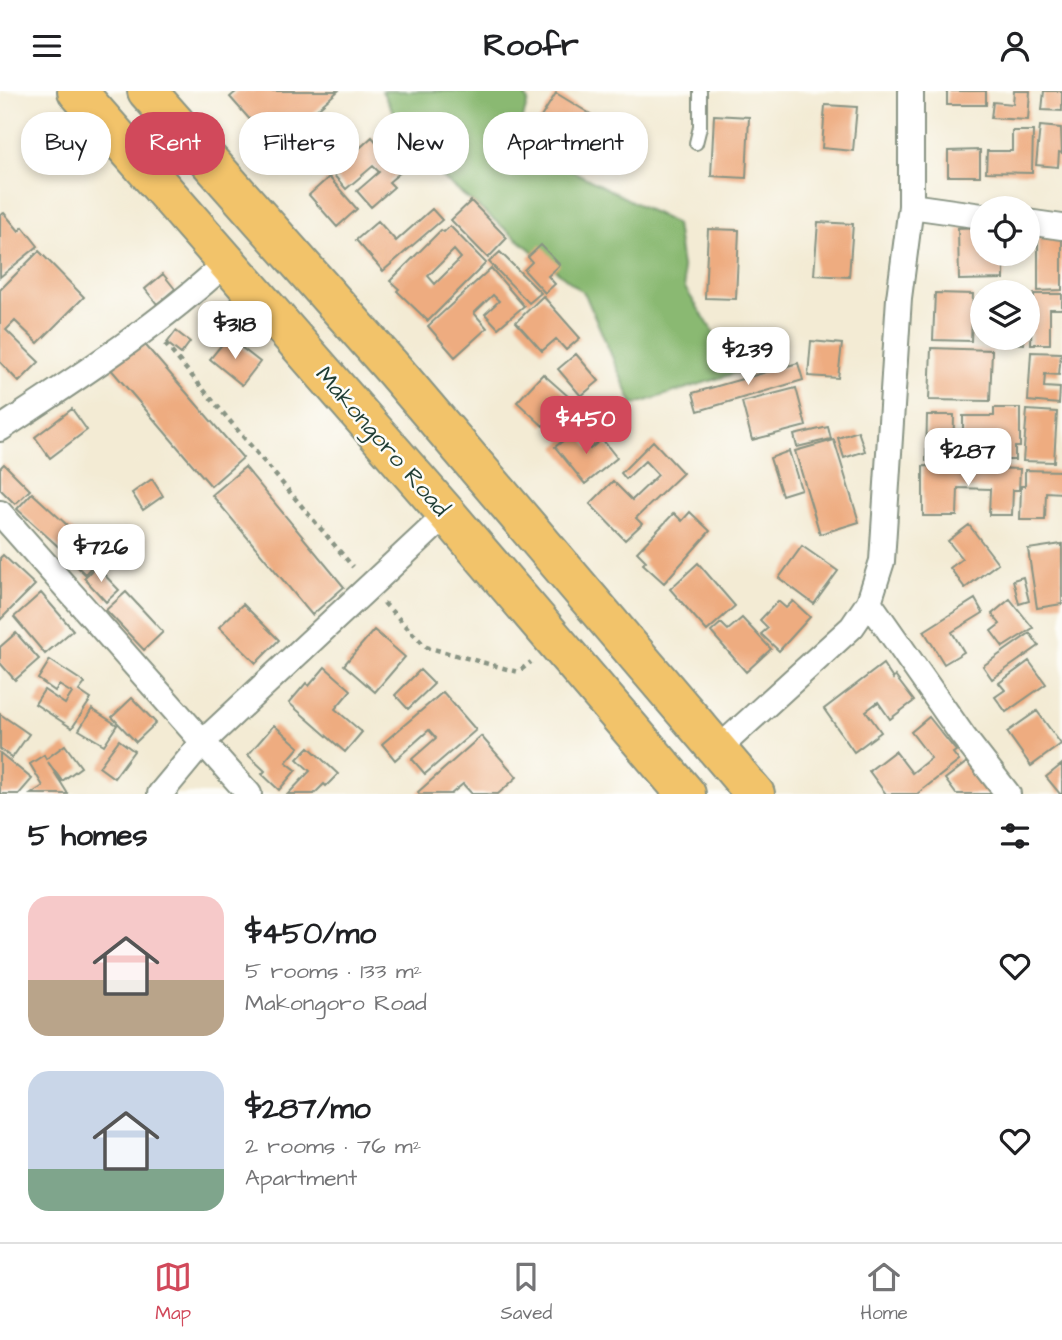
<!DOCTYPE html>
<html lang="en">
<head>
<meta charset="utf-8">
<style>
  :root { --surface:#fff; --page:#f2f2f2; --text:#202124; --muted:#757577; --line:#e0e0e0; --accent:#d1495b }
  body { margin:0; font-family:"Architects Daughter",sans-serif; background:var(--page); color:var(--text); height:100vh; display:flex; flex-direction:column; font-size:26px; white-space:nowrap }
  * { box-sizing:border-box; margin:0 }
  p { font-size:23px; color:var(--muted) }
  .icon { flex:none; width:38px; height:38px; fill:none; stroke:currentColor; stroke-width:2; stroke-linecap:round; stroke-linejoin:round }
  .map { position:relative; height:703px; overflow:hidden }
  .side { display:flex; flex-direction:column; background:var(--surface); flex:1 }
  .side>* { flex:none }
  .guide { position:absolute; left:21px; top:21px; width:700px; height:63px; display:flex; gap:14px }
  .tools { position:absolute; left:970px; top:105px; display:grid; gap:14px }
  .tools a { display:grid; place-items:center; width:70px; height:70px; border-radius:50%; background:var(--surface); box-shadow:0 4px 10px #0003; font-size:35px }
  .price { position:absolute; translate:-50% -60px; padding:0 16px; border-radius:14px; background:#fff; color:#222; font-size:23px; line-height:46px; filter:drop-shadow(0 2px 4px #0008) }
  .price::after { content:''; position:absolute; left:50%; top:42px; width:21px; height:16px; margin-left:-10px; background:inherit; clip-path:polygon(0 0,100% 0,50% 100%) }
  .price.active { background:var(--accent); color:#fff }
  ul { padding:0; list-style:none }
  li { display:flex; align-items:center; gap:21px; height:175px; padding:0 28px }
  li span { display:grid; place-items:center; flex:none; width:196px; height:140px; border-radius:21px; color:#555 }
  li>.icon { margin-inline-start:auto }
  span .icon { width:84px; height:84px; fill:#fffc; stroke-width:1 }
  li b { font-size:30px }
  h2 { display:flex; justify-content:space-between; align-items:center; height:84px; padding:0 28px; font-size:30px }
  .pill { padding:0 24px; border-radius:28px; background:var(--surface); box-shadow:0 4px 10px #0003; font-size:24px; line-height:63px }
  .pill.active { background:var(--accent); color:#fff }
  header { display:flex; justify-content:space-between; align-items:center; height:91px; padding:0 28px; background:var(--surface); font-size:32px; font-weight:800 }
  .tabs { display:flex; justify-content:space-around; align-items:center; height:98px; border-top:2px solid var(--line); background:var(--surface); font-size:19px; color:var(--muted) }
  .tabs a { display:grid; justify-items:center; gap:4px }
  .tabs .active { color:var(--accent) }
  .map>svg:first-child { display:block }
  .forest { fill:#8ab972; stroke:#547b53; stroke-width:2 }
  .building { fill:#eeac80; fill-rule:evenodd }
  .lines { fill:none; stroke-linecap:round; stroke-linejoin:round }
  .service-casing { stroke:#899484; stroke-width:16 }
  .minor-casing { stroke:#899484; stroke-width:28 }
  .primary-casing { stroke:#899484; stroke-width:42 }
  .path { stroke:#899484; stroke-width:4.5; stroke-dasharray:5 5; stroke-linecap:butt }
  .service { stroke:#fff; stroke-width:12 }
  .minor { stroke:#fff; stroke-width:24 }
  .primary { stroke:#f2c36a; stroke-width:38 }
  .labels { text-anchor:middle; stroke-width:5; stroke-linejoin:round; paint-order:stroke }
  .street-label { font-size:24px; fill:#1f3d34; stroke:#fdfcf7 }
</style>
</head>
<body>
<header><svg class="icon" aria-label="menu" viewBox="0 0 24 24"><path d="M4 6h16M4 12h16M4 18h16"/></svg>Roofr<svg class="icon" aria-label="person" viewBox="0 0 24 24"><circle cx="12" cy="8" r="4"/><path d="M4 21q1-7 8-7t8 7"/></svg></header>
<div class="map">
<svg width="1062" height="703" viewBox="0 0 1062 703">
  <rect width="100%" height="100%" fill="#fdfcf7"/>
  <filter id="ink" filterUnits="userSpaceOnUse"><feTurbulence type="fractalNoise" baseFrequency=".0143" numOctaves="2"/><feDisplacementMap in="SourceGraphic" scale="14" xChannelSelector="R" yChannelSelector="G"/><feConvolveMatrix kernelMatrix="1 2 1 2 8 2 1 2 1" color-interpolation-filters="sRGB"/></filter>
  <filter id="wash" filterUnits="userSpaceOnUse"><feTurbulence type="fractalNoise" baseFrequency=".00686" numOctaves="4" result="noise"/><feDisplacementMap in="SourceGraphic" scale="28" xChannelSelector="R" yChannelSelector="G"/><feGaussianBlur stdDeviation="1.57" result="paint"/><feColorMatrix in="noise" values="0 0 0 0 0 0 0 0 0 0 0 0 0 0 0 0 0 1.4 0 .05"/><feComposite in="paint" operator="in"/></filter>
  <g filter="url(#wash)">
    <rect width="100%" height="100%" fill="#f3ebd4"/>
    <path class="forest" d="M382,0H522L528,10L516,51L676,133L685,197L739,281L633,314L585,203L418,67Z"/>
    <g id="blocks">
      <path class="building" d="M237,0H338L274,56L230,6Z
        M947,0H986V14H947Z
        M1014,0H1030L1028,29L991,27L993,11L1013,13Z
        M1044,0H1062V20L1042,19Z
        M556,2L597,27L579,56L538,31Z
        M825,14L857,16L853,60L822,57Z
        M714,24L749,26L746,87L711,85Z
        M1040,35L1061,37L1062,62L1059,61L1058,76L1036,74Z
        M1012,40H1033L1032,82L986,81L987,60H1012Z
        M372,46L402,80L389,91L394,96L371,116L357,100L379,81L373,75L346,98L332,82Z
        M980,59V85H948V60Z
        M329,86L357,118L337,136L309,104Z
        M471,110L507,147L488,167L451,129Z
        M432,118L442,129L383,180L356,149L378,130L396,150Z
        M4,122L19,140L23,136L38,155L0,186V124Z
        M818,131L853,133L849,186L814,184Z
        M450,135L486,172L428,230L397,200L399,198L390,190L441,139L444,141ZM454,159L461,167L435,193L428,185Z
        M982,136V163H1004V188L959,189L958,137Z
        M708,138L739,139L736,208L705,207Z
        M1038,146H1062V199L1038,200Z
        M541,154L560,174L548,185L555,193L545,202L524,179L532,171L528,166Z
        M39,160L84,206L38,252L15,230L6,239L39,271L19,291L0,271V199Z
        M500,161L541,202L529,212L489,171Z
        M491,177L524,215L498,237L485,223L499,210L493,204L474,222L487,237L455,266L428,235Z
        M163,183L175,198L157,213L145,198Z
        M935,202L973,203L971,250L933,249Z
        M1034,203H1062V218H1050V253H1031L1032,212H1034Z
        M543,205L580,247L566,259L556,248L542,260L516,231Z
        M176,240L190,251L181,263L167,252Z
        M228,246L260,271L242,294L210,268Z
        M993,247H1025L1024,253L993,251Z
        M141,249L243,367L211,395L109,276Z
        M811,250L842,253L838,287L808,285Z
        M931,257L992,259L990,310L929,309Z
        M1031,261L1061,262L1059,284L1045,283L1044,296L1060,297L1059,313L1028,310Z
        M576,263L599,290L581,305L558,278Z
        M798,272L803,289L698,320L693,302Z
        M543,283L569,306L543,335L517,311Z
        M796,297L806,335L752,349L742,311Z
        M994,317H1020V356H1015V369H963V325H994Z
        M72,318L87,339L50,367L35,346Z
        M1027,319L1057,321L1054,371L1023,370Z
        M927,324H954L953,370H926Z
        M828,336L831,348L797,356L794,344Z
        M576,340L590,358L602,348L617,367L585,393L555,356Z
        M858,340L865,360L844,367L838,347Z
        M834,349L859,431L820,443L795,360Z
        M653,350L683,382L636,427L642,433L625,449L590,413L613,390L632,409L658,384L645,370L626,388L621,382Z
        M789,360L801,398L782,404L770,367Z
        M4,373L30,399L15,413L0,398V377Z
        M923,375L1020,378L1019,399H1013L1012,424H989L990,398L958,397L957,425H923Z
        M245,376L344,496L312,524L212,404Z
        M1025,379L1062,380V402L1046,401L1045,429H1020L1021,395H1025Z
        M152,388L163,405L143,419L132,402Z
        M32,402L77,443L62,459L17,418Z
        M690,421L710,440L664,492L643,473L646,470L637,461L674,422L682,430Z
        M969,434L998,472L965,497L950,477L962,468L948,450Z
        M78,452L97,470L85,483L66,465Z
        M1062,453V513L1037,517L1028,458Z
        M802,455L838,480L814,513L779,487Z
        M3,464L35,494L0,529V467Z
        M698,472L735,515L707,540L670,498Z
        M96,475L119,499L106,511L84,487Z
        M1023,486L1029,510L1019,513L1013,489Z
        M126,501L163,541L144,559L106,519Z
        M41,502L73,539L45,563L14,526Z
        M975,508L983,522L952,541L964,561L944,573L924,540Z
        M1010,508L1033,537L1003,556L991,540L1000,533L992,523Z
        M778,510L786,517L793,510L810,526L779,560L761,543L768,537L760,529Z
        M243,513L279,549L256,572L219,536Z
        M742,527L771,558L746,581L711,541L721,532L728,539Z
        M374,539L405,566L375,601L344,574Z
        M16,542L39,568L15,589L0,572V556Z
        M1030,542L1039,555L992,588L983,575Z
        M50,569L85,592L79,600L91,608L72,637L35,613L44,599L65,613L72,602L59,594L55,600L38,588Z
        M1029,570L1046,593L1006,621L995,606L1005,599L999,592Z
        M883,573L893,588L895,585L914,610L890,628L878,611L866,620L881,641L854,661L824,618Z
        M325,576L351,599L335,618L362,641L345,661L289,612L306,592L309,595Z
        M420,579L434,593L408,618L395,604Z
        M443,601L476,639L425,683L412,668L436,647L429,639L395,669L382,653Z
        M132,607L156,632L136,651L112,626Z
        M92,618L117,634L104,654L79,639Z
        M1037,620L1061,653L1031,675L1007,641Z
        M0,623L29,643L12,667L0,658Z
        M929,626L956,660L953,662L959,670L917,703H886L869,680L895,660L912,682L931,667L911,641Z
        M274,634L299,656L286,671L296,679L279,699L262,683L265,680L248,664Z
        M481,645L517,686L498,703H472L463,693L451,703H419L418,701Z
        M119,649L134,660L114,687L99,676Z
        M65,654L81,676L62,690L48,671L68,703H31L43,695L30,673L44,664L46,668Z
        M309,656L338,683L326,695L324,693L314,703H288L310,680L297,668Z
        M0,662L32,688L19,703H0Z
        M967,671L992,703H956L945,688Z
        M1062,673V703H1060L1046,686Z"/>
    </g>
  </g>
  <g filter="url(#ink)">
    <use href="#blocks" fill-opacity="0" stroke="#899484" stroke-width="2"/>
    <g class="lines">
      <defs>
        <path id="service" d="M696,52L700,36V0"/>
        <path id="minor" d="M911,115L982,125
          M1027,131L1062,136
          M0,338C79,286 158,235 227,171
          M0,422L249,703
          M869,511L963,645L1008,703
          M718,658L852,536L869,511L882,470L899,207L911,115V0
          M160,703L204,650L447,423"/>
        <path id="primary" d="M77,0L447,423L686,703
          M147,0L395,280L755,703"/>
      </defs>
      <use href="#service" class="service-casing"/>
      <use href="#minor" class="minor-casing"/>
      <use href="#primary" class="primary-casing"/>
      <path class="path" d="M165,253L353,476
        M384,512L426,556L518,581L531,571"/>
      <use href="#service" class="service"/>
      <use href="#minor" class="minor"/>
      <use href="#primary" class="primary"/>
    </g>
  </g>
  <g class="labels">
    <g class="street-label">
      <text transform="translate(383 350) rotate(49)" y="8">Makongoro Road</text>
    </g>
  </g>
</svg>
<div class="tools">
<a><svg class="icon" aria-label="locate" viewBox="0 0 24 24"><circle cx="12" cy="12" r="6"/><path d="M12 2v4M12 18v4M2 12h4M18 12h4"/></svg></a>
<a><svg class="icon" aria-label="layers" viewBox="0 0 24 24"><path d="M12 4l9 5-9 5-9-5zM3 14l9 5 9-5"/></svg></a>
</div>
<b class="price" style="left:235px;top:270px">$318</b>
<b class="price" style="left:748px;top:296px">$239</b>
<b class="price active" style="left:586px;top:365px">$450</b>
<b class="price" style="left:968px;top:397px">$287</b>
<b class="price" style="left:101px;top:493px">$726</b>
<div class="guide">
<a class="pill">Buy</a>
<a class="pill active">Rent</a>
<a class="pill">Filters</a>
<a class="pill">New</a>
<a class="pill">Apartment</a>
</div>
</div>
<section class="side">
<h2>5 homes<svg class="icon" aria-label="filters" viewBox="0 0 24 24"><path d="M4 7h16M4 17h16"/><circle cx="9" cy="7" r="2"/><circle cx="15" cy="17" r="2"/></svg></h2>
<ul>
<li><span style="background:linear-gradient(#f6c9c9 60%,#b9a48a 0)"><svg class="icon" aria-label="home" viewBox="0 0 24 24"><path d="M3 11l9-7 9 7M6 9v11h12V9"/></svg></span><div><b>$450/mo</b><p>5 rooms · 133 m²</p><p>Makongoro Road</p></div><svg class="icon" aria-label="heart" viewBox="0 0 24 24"><path d="M12 20l-8-8c-3-5 5-10 8-4 3-6 11-1 8 4z"/></svg></li>
<li><span style="background:linear-gradient(#c9d6e8 70%,#7fa58c 0)"><svg class="icon" aria-label="home" viewBox="0 0 24 24"><path d="M3 11l9-7 9 7M6 9v11h12V9"/></svg></span><div><b>$287/mo</b><p>2 rooms · 76 m²</p><p>Apartment</p></div><svg class="icon" aria-label="heart" viewBox="0 0 24 24"><path d="M12 20l-8-8c-3-5 5-10 8-4 3-6 11-1 8 4z"/></svg></li>
</ul>
</section>
<nav class="tabs">
<a class="active"><svg class="icon" aria-label="map" viewBox="0 0 24 24"><path d="M3 6l6-2 6 2 6-2v14l-6 2-6-2-6 2zM9 4v14M15 6v14"/></svg>Map</a>
<a><svg class="icon" aria-label="saved" viewBox="0 0 24 24"><path d="M7 4h10v16l-5-4-5 4z"/></svg>Saved</a>
<a><svg class="icon" aria-label="home" viewBox="0 0 24 24"><path d="M3 11l9-7 9 7M6 9v11h12V9"/></svg>Home</a>
</nav>
</body>
</html>
